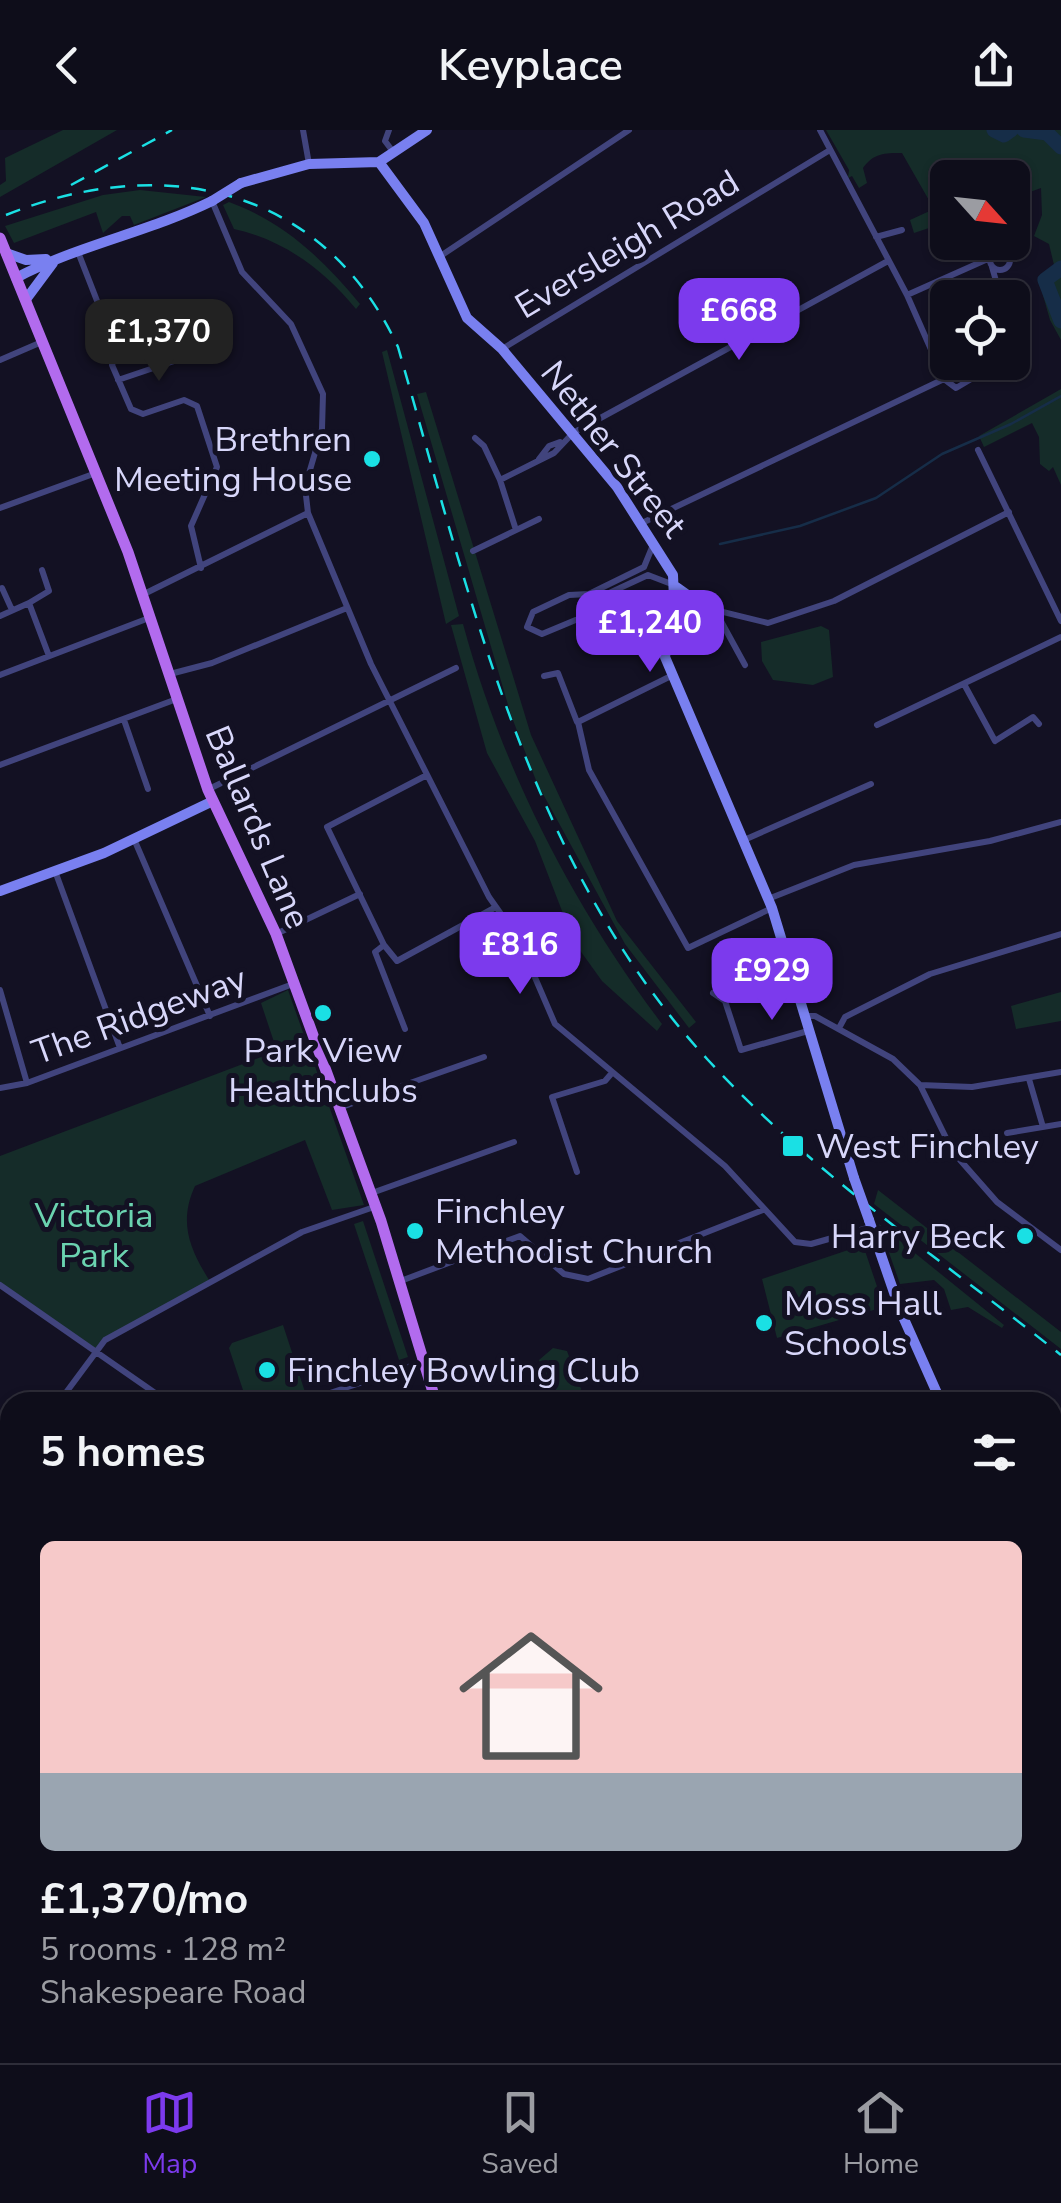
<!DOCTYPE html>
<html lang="en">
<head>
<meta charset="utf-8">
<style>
  :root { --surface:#0e0d1a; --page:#171623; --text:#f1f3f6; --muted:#9b9ca2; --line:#2e2d39; --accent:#7c3aed }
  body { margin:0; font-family:"Nunito Sans",sans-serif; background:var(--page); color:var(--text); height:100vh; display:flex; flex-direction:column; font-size:38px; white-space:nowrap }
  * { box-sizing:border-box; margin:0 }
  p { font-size:32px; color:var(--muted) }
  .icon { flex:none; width:55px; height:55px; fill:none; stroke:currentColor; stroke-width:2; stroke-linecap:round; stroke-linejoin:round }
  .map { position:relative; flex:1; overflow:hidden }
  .panel { position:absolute; left:0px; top:1262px; width:1062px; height:672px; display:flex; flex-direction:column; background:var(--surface); border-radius:30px 30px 0 0; box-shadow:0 2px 8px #0004,0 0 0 2px var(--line) }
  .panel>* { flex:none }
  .needle { width:65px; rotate:117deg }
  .fabs { position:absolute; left:930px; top:30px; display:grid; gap:20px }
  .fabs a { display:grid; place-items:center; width:100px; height:100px; border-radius:15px; background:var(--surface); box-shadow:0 2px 8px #0004,0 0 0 2px var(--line); font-size:50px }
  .price { position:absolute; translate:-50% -85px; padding:0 22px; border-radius:20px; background:var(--accent); color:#fff; font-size:32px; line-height:65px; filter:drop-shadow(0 2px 5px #0008) }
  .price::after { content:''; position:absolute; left:50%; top:60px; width:30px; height:22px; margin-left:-15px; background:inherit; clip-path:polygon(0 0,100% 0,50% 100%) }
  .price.current { background:#222; color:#fff }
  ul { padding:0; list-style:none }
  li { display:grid; align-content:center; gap:20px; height:530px; padding:0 40px }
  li+li { border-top:2px solid var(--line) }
  li span { display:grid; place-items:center; height:310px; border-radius:15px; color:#555 }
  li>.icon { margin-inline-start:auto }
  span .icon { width:180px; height:180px; fill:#fffc; stroke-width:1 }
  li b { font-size:42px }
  h2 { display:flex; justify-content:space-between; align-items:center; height:120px; padding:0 40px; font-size:42px }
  header { display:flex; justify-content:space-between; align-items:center; height:130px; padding:0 40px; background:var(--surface); font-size:45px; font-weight:600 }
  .menu { display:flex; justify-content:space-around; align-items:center; height:140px; border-top:2px solid var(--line); background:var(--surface); font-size:28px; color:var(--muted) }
  .menu a { display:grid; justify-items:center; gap:5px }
  .menu .current { color:var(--accent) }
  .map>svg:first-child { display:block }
  .green { fill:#152c29 }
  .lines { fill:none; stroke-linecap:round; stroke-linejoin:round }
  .stream { stroke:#162d48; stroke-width:2.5 }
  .river { stroke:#162d48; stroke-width:15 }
  .street { stroke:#41447d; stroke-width:6 }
  .secondary { stroke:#7980f0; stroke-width:10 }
  .primary { stroke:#b26bee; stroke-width:11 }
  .rail { stroke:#1ae0e4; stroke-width:2.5; stroke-dasharray:15 12; stroke-linecap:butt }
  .secondary-bridge { stroke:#7980f0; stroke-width:10 }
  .poi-dot { fill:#1ae0e4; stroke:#131123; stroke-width:4 }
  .labels { text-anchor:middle; stroke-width:10; stroke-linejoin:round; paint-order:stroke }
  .street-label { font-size:35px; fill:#d8d7fa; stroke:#131123 }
  .poi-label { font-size:35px; fill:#d8d7fa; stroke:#131123; text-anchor:start }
  .park-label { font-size:35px; fill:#6bd3b0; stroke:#131123 }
</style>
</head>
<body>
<header><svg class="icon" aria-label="back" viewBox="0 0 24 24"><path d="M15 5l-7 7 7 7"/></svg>Keyplace<svg class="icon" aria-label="share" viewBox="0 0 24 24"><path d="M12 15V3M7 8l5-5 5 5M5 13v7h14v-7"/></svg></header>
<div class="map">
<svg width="1061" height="1933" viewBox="0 0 1061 1933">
  <rect width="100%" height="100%" fill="#131123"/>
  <path class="green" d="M63,0H117L0,67V55L6,51L5,28Z
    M826,0H1061V210L1050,190L1039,151L1054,135L1049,114L1034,106L1042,85L1041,58L1013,68L1012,48H948L947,92L914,103L910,90L934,79L902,23C884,23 874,23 863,38L867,53L859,58L852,46L848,48L849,40Z
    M140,60L206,67L134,95L130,86H122L103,103L96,82L14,113L5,96L103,65Z
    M229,72C284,92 324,130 360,174L356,179C324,140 284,110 234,99L223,75Z
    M387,220L459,486L446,494L382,222Z
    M1061,259V355L1053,337L1049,341L1040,334L1039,307L1032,293L984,317L979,306Z
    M426,262L531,605L617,791L696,892L689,898L625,814L537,653L511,585L417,264Z
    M463,494C503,640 571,773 662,894L657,901L602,851L574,812L535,711L487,623L451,495Z
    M821,496L829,500L833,547L813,555L773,550L762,531L761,512Z
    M288,860L364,1075L332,1080L305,1010L195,1056C178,1093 190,1120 211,1153L104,1211L97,1220L0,1155V1026L277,921L261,873Z
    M1061,862V891L1016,899L1011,876Z
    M878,1060L1061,1202V1219L874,1074Z
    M363,1091L408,1227L399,1230L354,1094Z
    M879,1094L1004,1195L1002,1198L968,1177L951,1180L944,1159L934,1150L900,1154Z
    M863,1115L884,1177L777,1208L762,1149Z
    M283,1195L305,1262L273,1272H247L229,1218L232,1213Z
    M553,1218L567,1221L581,1259L578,1269L554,1272L539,1230Z
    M6,1601L10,1603V1764L0,1758V1612Z"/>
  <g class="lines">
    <path class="stream" d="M720,414L800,396L876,368L942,324L1011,294L1061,266"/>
    <path class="river" d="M994,0L1004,5L1011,0
      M1024,0L1047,3L1061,17
      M1061,138L1045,150L1061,191"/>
    <path class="street" d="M303,0L309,34
      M389,0L385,11L394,23
      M820,0L907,165L944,249
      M876,107L902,100
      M990 130a10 10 0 1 1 20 0a10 10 0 1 1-20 0Z
      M78,122L117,222L112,235L131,279L143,284L184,270L197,276L217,337L191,396L201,438
      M442,125L629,0
      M992,137L1001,168
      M907,165L990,128
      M1012,205L1018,222L1012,225
      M502,219L830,20
      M0,230L44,211
      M944,249L956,258L1000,232
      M118,250L189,226
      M475,308L484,316L500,350
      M978,320L1061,491
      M539,329L549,316L560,312
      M0,378L96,343
      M308,383L371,534L489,767L518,808L555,894L725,1036L795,1112L811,1114L871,1097
      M642,393L944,249
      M516,400L500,350L554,323L573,303L888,131
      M653,415L644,437L589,464L569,465L533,482L527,497L542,504L578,489L592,471L648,445L674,455
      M473,421L539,389
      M42,440L49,461L29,473L49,526
      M2,458L12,480
      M142,465L308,383L305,357L322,299L323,264L291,194L242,142L212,71
      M674,470L768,493L834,471L1009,382
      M716,482L745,535
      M0,486L29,473
      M170,544L212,533L347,478
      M0,545L149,488
      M544,546L558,543L577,592
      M671,546L578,592L589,640L688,818L772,778
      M964,554L995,611L1033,587L1039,594
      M124,590L148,659
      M877,595L1061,507
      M0,635L174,570
      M427,645L327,697L384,815L397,831L496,777
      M209,659L456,538
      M134,709L210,886
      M744,710L871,654
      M55,741L120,918
      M768,769L854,735L990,711L1061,692
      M276,804L360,764
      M384,815L375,822L405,899
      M0,860L27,953
      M713,863L725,871L741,920L808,901
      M805,886H815L893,929L920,955L953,1022L997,1072L1061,1120
      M839,898L845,887L930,844L1061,804
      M1029,949L1043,997
      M920,955L972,957L1061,942
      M0,958L27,953L293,854
      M339,978L484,927
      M1007,1003L1061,994
      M577,1042L552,967L605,951L611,944
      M369,1064L514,1012
      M398,1152L520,1106L564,1144L588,1149L763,1080
      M0,1155L168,1272
      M59,1272L105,1210L302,1102L374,1077
      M303,1272L423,1232
      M0,1377L10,1350
      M1052,1395L1061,1389
      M0,1492L10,1496
      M0,1598L10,1603
      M1052,1713L1061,1711
      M117,1933L121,1925
      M225,1933L228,1925
      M505,1933L507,1925
      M630,1933V1925
      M894,1933L905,1925"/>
    <path class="secondary" d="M379,32L424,93L467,188L502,219L617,357L673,445L674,470L665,527L772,778L854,1048
      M241,53L309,34L379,32L427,0
      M6,123L26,130L46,129
      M16,148C78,115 149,102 212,71
      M27,168L53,133
      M675,456L699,473
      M0,761L104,723L213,671
      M869,1090L900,1180L941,1272
      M1052,1369L1061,1380
      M1052,1584L1061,1577
      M1045,1933L1061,1917"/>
    <path class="primary" d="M0,108L128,422L208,660L276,804L381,1091L436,1272
      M13,1925L30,1933
      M696,1925L699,1933"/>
    <path class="rail" d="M71,55L172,0
      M6,85C163,22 323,56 398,217C469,463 529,737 708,930C811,1042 942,1130 1061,1225"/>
    <path class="secondary-bridge" d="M212,71L241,53
      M854,1048L869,1090"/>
  </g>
  <g class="poi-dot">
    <circle cx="372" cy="329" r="10"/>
    <circle cx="323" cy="883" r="10"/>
    <rect x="781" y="1004" width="24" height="24" rx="5"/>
    <circle cx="415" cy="1101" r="10"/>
    <circle cx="1025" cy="1106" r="10"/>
    <circle cx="764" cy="1193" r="10"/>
    <circle cx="267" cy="1240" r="10"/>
  </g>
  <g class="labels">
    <g class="street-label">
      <text transform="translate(627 114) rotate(-31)" y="12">Eversleigh Road</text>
      <text transform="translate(614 319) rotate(52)" y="12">Nether Street</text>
      <text transform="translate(258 697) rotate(67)" y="12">Ballards Lane</text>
      <text transform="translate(139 885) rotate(-20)" y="12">The Ridgeway</text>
    </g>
    <g class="poi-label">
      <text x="352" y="321" text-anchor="end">Brethren<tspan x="352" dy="40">Meeting House</tspan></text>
      <text x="323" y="932" text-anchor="middle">Park View<tspan x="323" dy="40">Healthclubs</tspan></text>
      <text x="816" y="1028">West Finchley</text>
      <text x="435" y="1093">Finchley<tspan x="435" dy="40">Methodist Church</tspan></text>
      <text x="1005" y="1118" text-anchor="end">Harry Beck</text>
      <text x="784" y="1185">Moss Hall<tspan x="784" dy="40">Schools</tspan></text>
      <text x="287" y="1252">Finchley Bowling Club</text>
    </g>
    <g class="park-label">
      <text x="94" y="1097">Victoria<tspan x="94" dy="40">Park</tspan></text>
    </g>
  </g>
</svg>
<div class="fabs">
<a><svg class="needle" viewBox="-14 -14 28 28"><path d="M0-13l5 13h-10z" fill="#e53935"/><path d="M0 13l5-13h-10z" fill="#9b9ca2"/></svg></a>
<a><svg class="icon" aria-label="locate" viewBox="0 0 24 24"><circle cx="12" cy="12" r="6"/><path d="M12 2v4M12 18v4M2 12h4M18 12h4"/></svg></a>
</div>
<b class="price" style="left:739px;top:233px">£668</b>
<b class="price current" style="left:159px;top:254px">£1,370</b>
<b class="price" style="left:650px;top:545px">£1,240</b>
<b class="price" style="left:520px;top:867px">£816</b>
<b class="price" style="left:772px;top:893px">£929</b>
<section class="panel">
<h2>5 homes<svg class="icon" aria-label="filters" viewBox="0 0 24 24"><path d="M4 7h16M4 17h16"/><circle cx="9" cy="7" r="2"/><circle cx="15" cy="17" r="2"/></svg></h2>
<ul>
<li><span style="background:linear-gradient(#f6c9c9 75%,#9aa5b1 0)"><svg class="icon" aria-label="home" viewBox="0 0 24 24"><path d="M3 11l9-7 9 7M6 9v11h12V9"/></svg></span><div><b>£1,370/mo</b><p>5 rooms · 128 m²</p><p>Shakespeare Road</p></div></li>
</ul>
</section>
</div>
<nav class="menu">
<a class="current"><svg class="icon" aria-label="map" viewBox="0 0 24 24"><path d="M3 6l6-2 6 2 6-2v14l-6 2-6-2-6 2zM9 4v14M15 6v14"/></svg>Map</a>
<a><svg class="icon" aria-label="saved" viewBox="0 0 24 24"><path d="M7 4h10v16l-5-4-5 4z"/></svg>Saved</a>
<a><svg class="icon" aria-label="home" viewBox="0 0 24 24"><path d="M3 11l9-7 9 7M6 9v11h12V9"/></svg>Home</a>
</nav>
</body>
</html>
